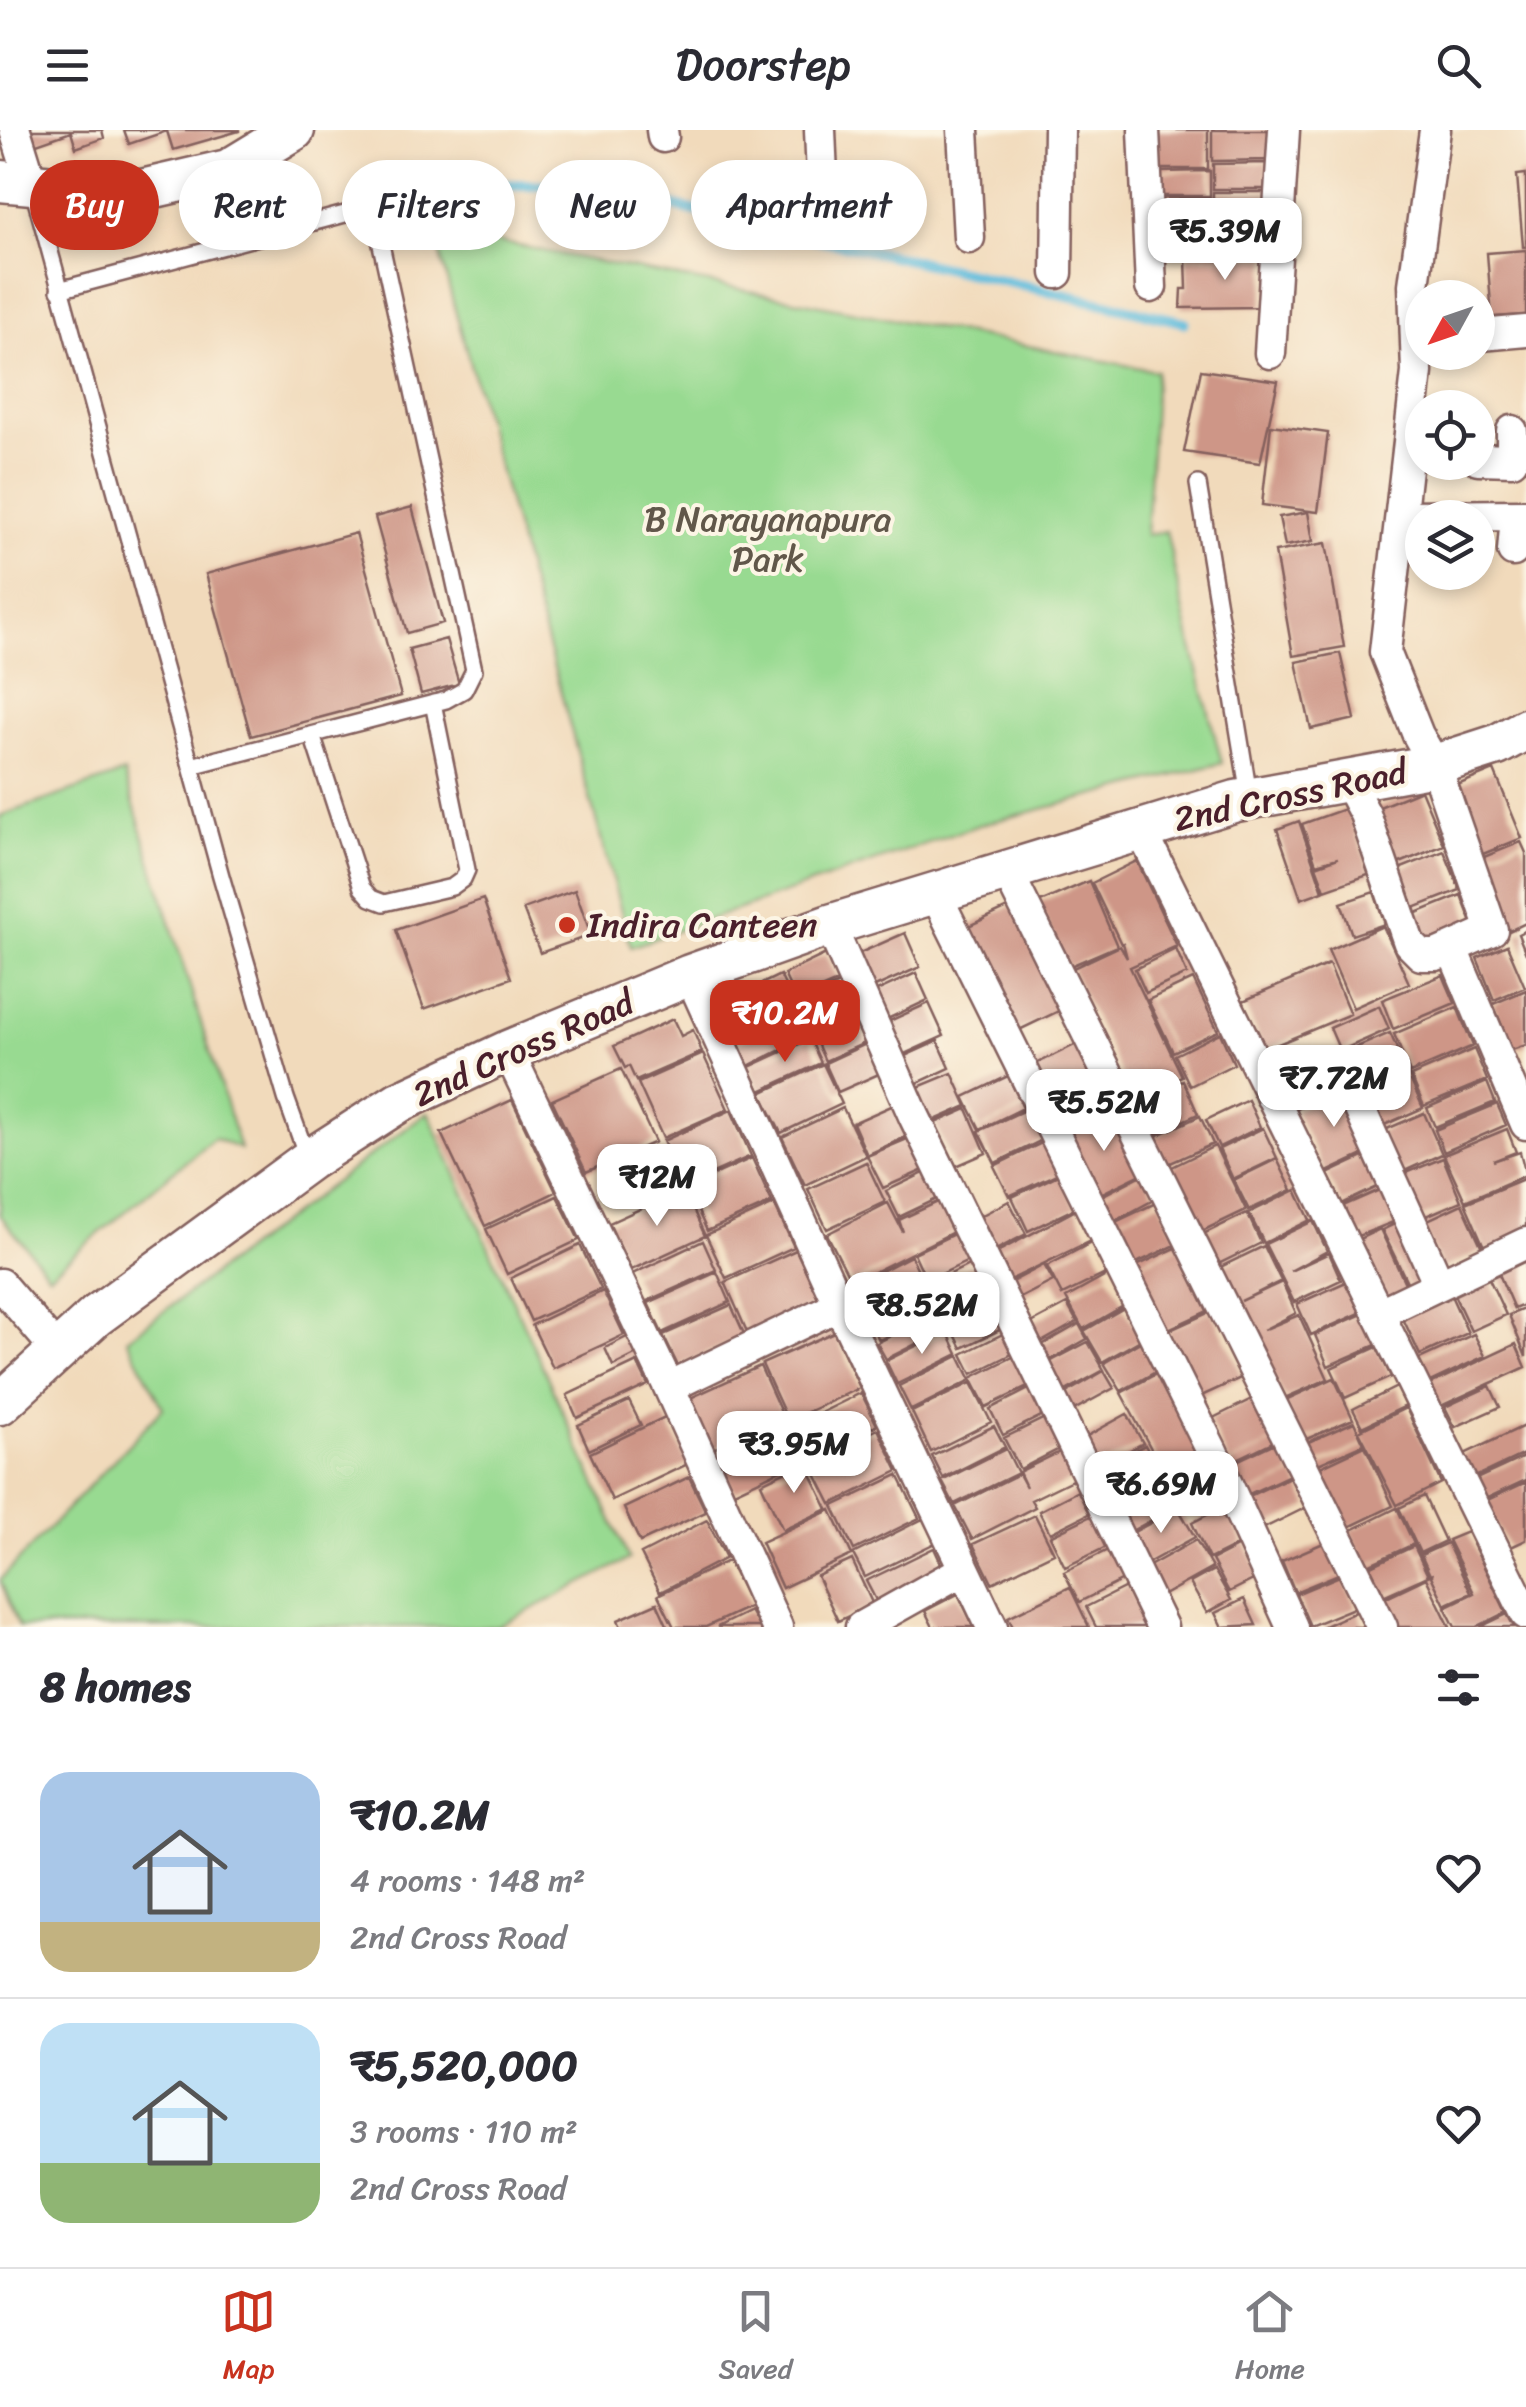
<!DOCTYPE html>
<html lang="en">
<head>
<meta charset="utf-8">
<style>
  :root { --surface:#fff; --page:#f7f7f7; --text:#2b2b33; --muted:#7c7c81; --line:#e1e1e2; --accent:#c8321e }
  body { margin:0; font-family:Sriracha,sans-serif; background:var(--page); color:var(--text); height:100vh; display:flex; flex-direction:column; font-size:38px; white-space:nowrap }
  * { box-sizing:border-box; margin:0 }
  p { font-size:32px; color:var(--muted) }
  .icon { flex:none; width:55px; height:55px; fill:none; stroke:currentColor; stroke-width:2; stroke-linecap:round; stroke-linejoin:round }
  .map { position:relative; height:1497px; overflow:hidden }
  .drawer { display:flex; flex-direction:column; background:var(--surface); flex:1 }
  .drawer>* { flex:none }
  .guide { position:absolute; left:30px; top:30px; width:1000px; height:90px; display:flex; gap:20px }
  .needle { width:65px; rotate:230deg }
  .buttons { position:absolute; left:1405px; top:150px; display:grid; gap:20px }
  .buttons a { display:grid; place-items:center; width:90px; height:90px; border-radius:50%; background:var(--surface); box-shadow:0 5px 15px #0003; font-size:50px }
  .price { position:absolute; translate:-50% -85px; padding:0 22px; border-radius:20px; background:#fff; color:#222; font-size:32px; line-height:65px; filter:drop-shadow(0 2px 5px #0008) }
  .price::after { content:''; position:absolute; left:50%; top:60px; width:30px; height:22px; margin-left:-15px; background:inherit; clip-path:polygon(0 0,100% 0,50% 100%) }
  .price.selected { background:var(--accent); color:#fff }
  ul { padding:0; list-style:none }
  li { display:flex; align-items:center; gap:30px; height:250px; padding:0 40px }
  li+li { border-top:2px solid var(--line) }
  li span { display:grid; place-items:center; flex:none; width:280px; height:200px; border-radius:30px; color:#555 }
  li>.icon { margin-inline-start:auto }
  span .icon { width:120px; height:120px; fill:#fffc; stroke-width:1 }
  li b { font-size:42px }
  h2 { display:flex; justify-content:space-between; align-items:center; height:120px; padding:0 40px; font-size:42px }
  .pill { padding:0 35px; border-radius:45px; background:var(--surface); box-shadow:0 5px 15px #0003; font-size:35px; line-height:90px }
  .pill.selected { background:var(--accent); color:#fff }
  header { display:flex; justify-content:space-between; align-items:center; height:130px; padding:0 40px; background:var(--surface); font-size:45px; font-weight:600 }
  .dock { display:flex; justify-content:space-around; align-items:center; height:140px; border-top:2px solid var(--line); background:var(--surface); font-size:28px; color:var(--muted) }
  .dock a { display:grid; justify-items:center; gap:5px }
  .dock .selected { color:var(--accent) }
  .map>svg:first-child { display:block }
  .green { fill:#98da91; stroke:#717c5e; stroke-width:2.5 }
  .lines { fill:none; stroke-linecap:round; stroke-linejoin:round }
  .stream { stroke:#5ebbdc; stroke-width:11 }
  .building { fill:#ce9687 }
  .service-casing { stroke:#84605d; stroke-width:20 }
  .minor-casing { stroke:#84605d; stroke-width:35 }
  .tertiary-casing { stroke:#84605d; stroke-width:45 }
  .service { stroke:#fff; stroke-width:15 }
  .minor { stroke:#fff; stroke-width:30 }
  .tertiary { stroke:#fff; stroke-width:40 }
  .poi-dot { fill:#c8321e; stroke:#fcf5e5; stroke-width:4 }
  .labels { text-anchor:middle; stroke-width:8; stroke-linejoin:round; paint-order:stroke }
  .park-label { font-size:35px; fill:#61574a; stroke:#fcf5e5 }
  .street-label { font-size:35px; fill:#4a1f2b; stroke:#fcf5e5 }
  .poi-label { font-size:35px; fill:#4a1f2b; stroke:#fcf5e5; text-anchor:start }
</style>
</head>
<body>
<header><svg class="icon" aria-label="menu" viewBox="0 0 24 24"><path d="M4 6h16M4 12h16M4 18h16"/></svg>Doorstep<svg class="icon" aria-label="search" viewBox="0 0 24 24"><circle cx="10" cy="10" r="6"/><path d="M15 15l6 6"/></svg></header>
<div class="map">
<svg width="1526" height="1497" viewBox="0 0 1526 1497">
  <rect width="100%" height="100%" fill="#fcf5e5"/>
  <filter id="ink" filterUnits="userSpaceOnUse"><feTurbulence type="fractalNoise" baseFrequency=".01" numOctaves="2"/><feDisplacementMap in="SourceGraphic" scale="20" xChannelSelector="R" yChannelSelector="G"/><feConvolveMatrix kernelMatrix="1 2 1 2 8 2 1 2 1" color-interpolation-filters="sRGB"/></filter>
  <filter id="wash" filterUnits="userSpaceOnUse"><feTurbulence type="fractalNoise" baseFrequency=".0048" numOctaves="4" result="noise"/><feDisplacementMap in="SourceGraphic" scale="40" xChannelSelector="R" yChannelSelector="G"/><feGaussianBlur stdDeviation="2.25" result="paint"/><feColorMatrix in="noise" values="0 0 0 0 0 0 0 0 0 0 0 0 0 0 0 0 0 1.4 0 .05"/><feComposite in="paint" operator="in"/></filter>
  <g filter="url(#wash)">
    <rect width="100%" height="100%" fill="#f1dabb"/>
    <path class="green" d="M433,99L1156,241L1146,405L1166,401L1189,506L1222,633L979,695L631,817Z
      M124,643L240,1019L214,1008L49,1145L0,1085V686Z
      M428,982L629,1429L497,1497H19L0,1450L163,1278L127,1209Z"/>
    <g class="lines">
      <path class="stream" d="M418,54L581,55L1184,192"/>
    </g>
    <g id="blocks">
      <path class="building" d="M29,0H102L104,8L76,18L71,2L34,15Z
        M124,0H239V1L173,20L167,1L129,14Z
        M1156,0H1208V39H1156Z
        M1212,0H1271L1272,30L1212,31Z
        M1267,33V59H1213V34Z
        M1210,41V66H1157V42Z
        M1526,44V117H1523L1517,45Z
        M1213,62H1268V92H1213Z
        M1159,68H1210V92L1159,93Z
        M1268,94V125L1187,126L1186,95Z
        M1526,120V185L1492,187L1487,123Z
        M1268,127L1262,177L1181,178L1182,159H1187L1186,128Z
        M1201,240L1278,251L1260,333L1184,322Z
        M1271,295L1328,303L1318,382L1262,375Z
        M412,377L443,493L407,503L375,387Z
        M1308,382L1313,411L1285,416L1279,387Z
        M356,403L401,566L251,606L206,444Z
        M1326,413L1344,517L1293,526L1275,422Z
        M446,509L459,554L421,564L409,519Z
        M1340,523L1355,589L1311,599L1296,532Z
        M1494,640L1522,708L1478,726L1450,658Z
        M1421,660L1444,715L1395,735L1372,680Z
        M1347,678L1371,744L1325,760L1316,736L1338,728L1316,734L1302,694Z
        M1299,691L1323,761L1301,769L1277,699Z
        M1521,712L1526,723V793L1509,801L1479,729Z
        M1444,721L1460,760L1414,778L1399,739Z
        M1137,731L1177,816L1130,837L1182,946L1134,969L1071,839L1120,816L1127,828L1123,813L1121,814L1092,753Z
        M1089,751L1117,816L1068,837L1038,773Z
        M575,760L591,805L540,823L523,779Z
        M1374,762L1385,794L1352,805L1341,773Z
        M1461,765L1472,793L1425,812L1414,784Z
        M483,769L511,848L424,879L396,800Z
        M1012,776L1061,880L1013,903L964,798Z
        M1383,796L1409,853L1353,878L1328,820Z
        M1526,800V824L1518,804Z
        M905,803L920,837L868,860L853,826Z
        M1507,815L1525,857L1494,870L1477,828Z
        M1176,819L1187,844L1146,863L1135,839Z
        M826,824L839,851L796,870L784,844Z
        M1329,834L1350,884L1264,920L1243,871Z
        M916,843L928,870L883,891L870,864Z
        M780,845L797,880L734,910L717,875Z
        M1443,845L1455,873L1393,899L1382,870Z
        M1193,849L1218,901L1173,922L1148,870Z
        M841,853L853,879L809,898L798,872Z
        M1526,860V915L1512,920L1493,874Z
        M929,873L944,906L898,927L883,894Z
        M1379,876L1389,899L1340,921L1330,898Z
        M1457,877L1473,916L1410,943L1394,904Z
        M854,881L867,912L825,931L811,900Z
        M798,884L809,906L748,936L737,913Z
        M673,889L681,906L693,900L702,922L636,951L629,936L625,938L614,916Z
        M1220,903L1234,934L1190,956L1175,925Z
        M1390,903L1423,978L1375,999L1341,924Z
        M810,909L821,933L760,961L749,937Z
        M938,911L950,938L909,957L896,930Z
        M868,913L881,943L838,962L825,933Z
        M1079,913L1095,947L1050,969L1034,935Z
        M1474,919L1487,950L1424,976L1411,946Z
        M703,924L728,979L663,1008L638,953Z
        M823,934L842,974L781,1003L761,963Z
        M621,939L655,1012L586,1042L552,970Z
        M952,943L967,976L926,994L911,960Z
        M1008,946L1023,978L980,999L964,967Z
        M1095,949L1111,980L1067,1002L1051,970Z
        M1183,950L1198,984L1152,1005L1137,971Z
        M1487,952L1495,972L1435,997L1427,978Z
        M1344,957L1374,1020L1325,1043L1295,980Z
        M512,970L556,1062L485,1096L441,1003Z
        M1248,970L1260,997L1219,1017L1206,990Z
        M896,974L910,1005L867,1025L853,993Z
        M1497,974L1506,995L1444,1022L1435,1000Z
        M843,978L866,1026L805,1055L782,1007Z
        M1029,978L1044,1009L995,1033L979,1001Z
        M967,979L986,1023L954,1037L935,993Z
        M731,980L751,1026L684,1056L663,1011Z
        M1112,983L1141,1044L1096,1066L1067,1004Z
        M1424,983L1442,1024L1398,1044L1380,1002Z
        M1200,986L1213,1014L1166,1035L1154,1007Z
        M1263,998L1277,1028L1233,1049L1219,1019Z
        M1507,999L1516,1022L1493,1031L1520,1022L1526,1045L1465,1071L1444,1025Z
        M912,1007L926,1039L883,1058L867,1026Z
        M1046,1011L1061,1042L1009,1066L994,1036Z
        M1215,1016L1246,1080L1200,1102L1170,1038Z
        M1374,1022L1388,1052L1342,1074L1327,1044Z
        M752,1028L772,1072L707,1101L687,1057Z
        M1443,1028L1461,1071L1419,1089L1399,1046Z
        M1277,1029L1292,1060L1249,1080L1234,1050Z
        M866,1032L885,1072L827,1099L808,1059Z
        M926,1042L939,1068L899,1087L886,1061Z
        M1060,1044L1076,1078L1028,1101L1012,1067Z
        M1144,1044L1157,1068L1109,1094L1096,1069Z
        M1526,1048V1104L1486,1121L1465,1073Z
        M1391,1055L1406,1087L1358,1106L1343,1076Z
        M684,1059L705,1106L631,1140L609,1093Z
        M1296,1060L1310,1090L1264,1113L1249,1083Z
        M557,1066L579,1110L507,1144L486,1099Z
        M940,1071L955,1101L852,1153L827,1104L888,1073L903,1102L899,1090Z
        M1009,1071L1026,1104L990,1123L973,1090Z
        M1160,1071L1180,1113L1130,1136L1111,1094Z
        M774,1074L794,1117L726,1148L706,1105Z
        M1462,1074L1483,1120L1442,1139L1421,1093Z
        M1076,1080L1092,1110L1004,1153L990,1126Z
        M1247,1083L1261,1113L1216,1135L1201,1105Z
        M1405,1089L1433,1148L1410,1158L1382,1100Z
        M1313,1091L1327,1121L1290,1141L1329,1123L1341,1150L1294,1172L1265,1114Z
        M1380,1099L1408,1160L1387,1170L1359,1109Z
        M956,1103L970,1130L927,1151L914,1123Z
        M703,1111L716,1140L645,1172L632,1144Z
        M1093,1112L1109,1142L1062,1165L1047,1136Z
        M580,1115L601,1159L531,1191L511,1148Z
        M1180,1116L1210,1180L1162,1202L1132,1138Z
        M1264,1116L1281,1151L1241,1171L1282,1152L1296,1183L1263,1200L1299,1185L1328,1249L1285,1268L1216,1139Z
        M796,1120L820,1172L748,1204L725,1152Z
        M1526,1125V1174L1514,1179L1496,1137Z
        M911,1126L923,1150L863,1180L852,1156Z
        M971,1134L986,1165L945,1185L930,1154Z
        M1044,1135L1053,1151L1014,1171L1006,1155Z
        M1485,1140L1506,1185L1471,1201L1450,1156Z
        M717,1142L730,1172L662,1203L648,1173Z
        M1108,1145L1125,1175L1083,1199L1066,1168Z
        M1346,1152L1360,1183L1311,1205L1297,1174Z
        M924,1153L938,1180L879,1210L865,1182Z
        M1448,1159L1468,1203L1420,1225L1400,1182Z
        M603,1161L624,1205L553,1238L532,1195Z
        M987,1169L1002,1199L962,1218L947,1189Z
        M1067,1174L1077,1192L1036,1215L1026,1196Z
        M731,1175L745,1206L678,1236L663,1205Z
        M1124,1178L1142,1209L1102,1232L1084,1201Z
        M1526,1178V1227L1509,1185Z
        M1212,1181L1243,1247L1197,1268L1168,1201Z
        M939,1182L947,1198L886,1229L877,1213Z
        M1362,1184L1376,1215L1328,1236L1315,1205Z
        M1079,1194L1087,1209L1043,1234L1035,1219Z
        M947,1201L958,1224L897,1254L886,1231Z
        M834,1202L860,1258L788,1291L762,1234Z
        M1005,1203L1014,1223L972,1244L962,1224Z
        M1474,1204L1485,1226L1428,1253L1417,1230Z
        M631,1205L639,1223L613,1236L605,1218Z
        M1142,1211L1159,1240L1121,1261L1104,1233Z
        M1088,1212L1104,1240L1060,1264L1044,1235Z
        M1516,1214L1526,1237L1441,1276L1430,1254Z
        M1377,1217L1391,1247L1345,1268L1331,1238Z
        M1017,1225L1032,1255L986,1277L971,1248Z
        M959,1226L971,1250L911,1280L899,1256Z
        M637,1232L648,1255L577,1288L567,1265Z
        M760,1236L783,1287L711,1320L688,1269Z
        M1104,1241L1114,1258L1070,1282L1061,1266Z
        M1158,1243L1211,1343L1175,1363L1121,1263Z
        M1334,1248L1353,1289L1302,1311L1283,1271Z
        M971,1253L991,1292L931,1322L912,1282Z
        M1490,1256L1500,1277L1455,1297L1445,1277Z
        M1033,1257L1047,1283L1003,1305L990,1279Z
        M1397,1257L1406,1276L1362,1297L1353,1279Z
        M861,1263L877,1295L808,1329L792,1297Z
        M1254,1268L1275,1311L1229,1333L1209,1290Z
        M629,1271L641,1295L589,1320L578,1295Z
        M1406,1278L1441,1353L1397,1375L1359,1301Z
        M1127,1284L1143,1313L1097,1338L1080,1310Z
        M665,1287L688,1334L612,1370L590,1323Z
        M1047,1287L1063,1317L1020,1339L1004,1308Z
        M1354,1292L1364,1314L1316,1335L1306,1313Z
        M1526,1295V1323L1473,1348L1462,1325Z
        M994,1296L1005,1317L943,1348L932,1326Z
        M878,1299L898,1341L831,1374L810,1332Z
        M791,1303L804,1329L734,1362L722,1337Z
        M1277,1312L1292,1344L1245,1366L1230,1334Z
        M1145,1315L1161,1346L1113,1373L1095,1343Z
        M1365,1316L1393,1376L1347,1398L1318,1338Z
        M1006,1319L1018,1343L954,1374L942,1351Z
        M1064,1320L1078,1347L1031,1370L1035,1377L972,1409L955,1376L1019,1344L1026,1357L1019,1342Z
        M1526,1326V1350L1483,1370L1474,1350Z
        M805,1332L828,1379L783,1400L761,1353Z
        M898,1345L919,1388L854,1420L833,1376Z
        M1294,1345L1309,1376L1262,1399L1247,1367Z
        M689,1347L706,1382L640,1412L624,1378Z
        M1163,1351L1177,1376L1126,1404L1112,1379Z
        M1526,1352V1410L1509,1418L1483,1372Z
        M1078,1361L1090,1383L1050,1403L1039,1381Z
        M1424,1366L1445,1411L1420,1423L1399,1378Z
        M1224,1376L1243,1412L1209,1429L1192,1393Z
        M1178,1378L1195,1407L1144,1435L1127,1406Z
        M1397,1378L1414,1414L1366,1436L1350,1401Z
        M831,1380L852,1425L782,1458L761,1412Z
        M1035,1385L1054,1423L992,1453L973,1414Z
        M1093,1385L1108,1416L1065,1437L1050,1406Z
        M923,1389L935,1413L865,1447L853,1424Z
        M707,1390L726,1428L660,1462L641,1424Z
        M1467,1402L1506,1482L1476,1497H1455L1445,1477L1474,1463L1448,1410Z
        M1196,1410L1212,1438L1160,1467L1144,1439Z
        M1328,1411L1341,1443L1295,1462L1282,1431Z
        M1245,1413L1261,1446L1229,1462L1212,1430Z
        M1447,1413L1471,1463L1445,1475L1431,1446L1433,1444L1430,1445L1421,1425Z
        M1414,1416L1428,1446L1381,1467L1367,1438Z
        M934,1418L944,1440L877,1472L866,1451Z
        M1110,1419L1125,1449L1079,1472L1064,1442Z
        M852,1430L873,1475L838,1491L817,1446Z
        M728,1431L751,1476L706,1497H674L658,1465Z
        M1214,1440L1231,1470L1207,1483L1190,1453Z
        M1342,1445L1356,1477L1310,1496L1296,1464Z
        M1426,1448L1450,1497H1393L1380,1470Z
        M1128,1456L1149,1497H1096L1086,1477Z
        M1070,1457L1089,1497H1013L1008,1487Z
        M958,1464L974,1497H933L925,1481Z
        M1244,1469L1256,1495L1222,1497L1215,1483Z
        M657,1473L668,1497H621L618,1490Z
        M750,1481L759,1497H717Z
        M1358,1481L1365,1497H1322Z
        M1507,1484L1514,1497H1480Z"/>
    </g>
  </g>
  <g filter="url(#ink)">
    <use href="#blocks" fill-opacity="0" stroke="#84605d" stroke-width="2.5"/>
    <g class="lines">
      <defs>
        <path id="service" d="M32,56L221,746L286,968L308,1029
          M59,160L360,80L371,86L378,101L474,540L464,560L446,570L191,636
          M1198,354L1249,665
          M312,605L362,758L371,768L384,773L452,757L463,749L467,740L433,573"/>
        <path id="minor" d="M15,0L31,52
          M662,0L663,7
          M820,0L823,71
          M963,0L969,108
          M1144,0L1151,157
          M1057,143L1059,0
          M1481,205L1526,201
          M1270,223L1284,0
          M1478,329L1512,330V301
          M1401,386L1525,385
          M1513,421L1516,386
          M1348,652L1365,684L1409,813L1421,825H1436L1492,800L1435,635L1418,605L1385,522L1417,242L1414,155L1435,0
          M1140,698L1526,1484
          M1006,739L1382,1497
          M935,763L1212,1321L1292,1497
          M830,795L914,986L1162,1497
          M1452,819L1526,994
          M690,845L839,1175L992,1497
          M508,921L669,1257L777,1497
          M1271,966L1340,935L1439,1154
          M0,1154L57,1220
          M1378,1184L1526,1113
          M669,1257L839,1175
          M861,1497L963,1440"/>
        <path id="tertiary" d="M0,51L129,63L228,40L294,0
          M0,1274L96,1186L309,1030L399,972L508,921L690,845L830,795L1236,671L1435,635L1497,615L1526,599"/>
      </defs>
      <use href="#service" class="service-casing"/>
      <use href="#minor" class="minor-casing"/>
      <use href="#tertiary" class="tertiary-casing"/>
      <use href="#service" class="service"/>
      <use href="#minor" class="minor"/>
      <use href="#tertiary" class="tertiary"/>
    </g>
  </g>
  <circle class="poi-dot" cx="567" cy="795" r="10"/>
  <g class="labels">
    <g class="park-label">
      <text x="768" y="401">B Narayanapura<tspan x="768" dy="40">Park</tspan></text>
    </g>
    <g class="street-label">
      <text transform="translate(1290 665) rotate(-12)" y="12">2nd Cross Road</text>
      <text transform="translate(523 918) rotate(-24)" y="12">2nd Cross Road</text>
    </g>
    <g class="poi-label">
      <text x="587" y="807">Indira Canteen</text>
    </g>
  </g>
</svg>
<div class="buttons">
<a><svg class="needle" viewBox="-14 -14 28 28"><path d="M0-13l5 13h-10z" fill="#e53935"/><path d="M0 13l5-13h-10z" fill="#7c7c81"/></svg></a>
<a><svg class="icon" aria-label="locate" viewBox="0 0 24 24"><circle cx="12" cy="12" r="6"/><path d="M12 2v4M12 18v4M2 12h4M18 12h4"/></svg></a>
<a><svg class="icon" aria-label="layers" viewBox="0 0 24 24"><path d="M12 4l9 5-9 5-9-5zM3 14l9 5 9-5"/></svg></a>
</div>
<b class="price" style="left:1225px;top:153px">₹5.39M</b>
<b class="price selected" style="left:785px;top:935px">₹10.2M</b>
<b class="price" style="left:1334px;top:1000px">₹7.72M</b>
<b class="price" style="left:1104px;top:1024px">₹5.52M</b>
<b class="price" style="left:657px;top:1099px">₹12M</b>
<b class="price" style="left:922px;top:1227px">₹8.52M</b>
<b class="price" style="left:794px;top:1366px">₹3.95M</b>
<b class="price" style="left:1161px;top:1406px">₹6.69M</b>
<div class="guide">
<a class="pill selected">Buy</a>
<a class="pill">Rent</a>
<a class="pill">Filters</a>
<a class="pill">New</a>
<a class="pill">Apartment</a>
</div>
</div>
<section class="drawer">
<h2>8 homes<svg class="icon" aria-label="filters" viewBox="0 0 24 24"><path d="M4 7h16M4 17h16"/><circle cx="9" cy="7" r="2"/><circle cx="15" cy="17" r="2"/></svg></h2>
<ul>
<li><span style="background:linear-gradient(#a9c7e8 75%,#c2b280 0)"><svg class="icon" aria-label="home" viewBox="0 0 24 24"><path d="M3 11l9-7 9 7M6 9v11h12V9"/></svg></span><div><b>₹10.2M</b><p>4 rooms · 148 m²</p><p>2nd Cross Road</p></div><svg class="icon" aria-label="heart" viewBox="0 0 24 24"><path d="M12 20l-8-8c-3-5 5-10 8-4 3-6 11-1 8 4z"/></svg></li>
<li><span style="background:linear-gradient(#bfe0f5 70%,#8fb573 0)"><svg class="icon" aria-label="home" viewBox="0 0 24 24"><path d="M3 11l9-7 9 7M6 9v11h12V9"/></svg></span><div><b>₹5,520,000</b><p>3 rooms · 110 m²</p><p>2nd Cross Road</p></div><svg class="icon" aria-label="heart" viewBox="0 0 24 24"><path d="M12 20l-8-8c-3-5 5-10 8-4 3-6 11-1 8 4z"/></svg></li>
</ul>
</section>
<nav class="dock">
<a class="selected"><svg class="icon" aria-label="map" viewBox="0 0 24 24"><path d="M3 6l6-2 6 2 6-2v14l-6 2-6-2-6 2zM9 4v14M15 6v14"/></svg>Map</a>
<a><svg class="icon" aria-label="saved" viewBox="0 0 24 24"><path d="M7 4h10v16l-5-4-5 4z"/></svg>Saved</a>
<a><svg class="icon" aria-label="home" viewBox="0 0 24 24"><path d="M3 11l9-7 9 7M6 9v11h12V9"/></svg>Home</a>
</nav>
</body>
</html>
